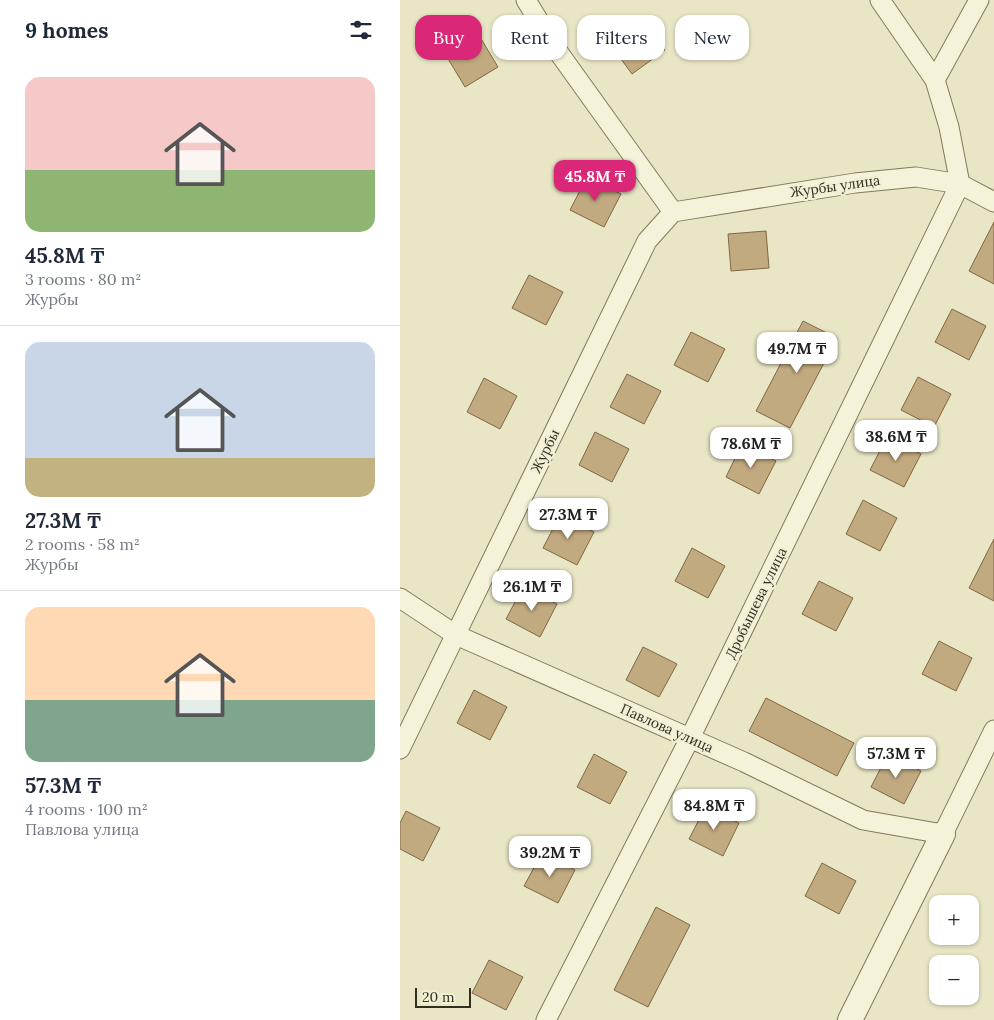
<!DOCTYPE html>
<html lang="en">
<head>
<meta charset="utf-8">
<style>
  :root { --surface:#fff; --page:#f6f6f7; --text:#1f2937; --muted:#747a83; --line:#e0e1e3; --accent:#db2777 }
  body { margin:0; font-family:Lora,serif; background:var(--page); color:var(--text); height:100vh; display:flex; flex-direction:column; font-size:19px; white-space:nowrap }
  * { box-sizing:border-box; margin:0 }
  p { font-size:16px; color:var(--muted) }
  .icon { flex:none; width:28px; height:28px; fill:none; stroke:currentColor; stroke-width:2; stroke-linecap:round; stroke-linejoin:round }
  .map { position:relative; flex:1; overflow:hidden }
  .panel { display:flex; flex-direction:column; background:var(--surface); width:400px }
  .panel>* { flex:none }
  .guide { position:absolute; left:15px; top:15px; width:475px; height:45px; display:flex; gap:10px }
  .buttons { position:absolute; left:529px; top:895px; display:grid; gap:10px }
  .buttons a { display:grid; place-items:center; width:50px; height:50px; border-radius:10px; background:var(--surface); box-shadow:0 1px 4px #0004; font-size:25px }
  .scale { position:absolute; left:15px; bottom:12px; width:56px; box-sizing:border-box; padding-left:5px; border:2px solid #342e20; border-top:0; font-size:14px; line-height:18px; white-space:nowrap; color:#342e20; -webkit-text-stroke:4px #f1efd4; paint-order:stroke }
  .price { position:absolute; translate:-50% -42px; padding:0 11px; border-radius:10px; background:#fff; color:#222; font-size:16px; line-height:32px; filter:drop-shadow(0 1px 2px #0008) }
  .price::after { content:''; position:absolute; left:50%; top:30px; width:15px; height:11px; margin-left:-8px; background:inherit; clip-path:polygon(0 0,100% 0,50% 100%) }
  .price.selected { background:var(--accent); color:#fff }
  ul { padding:0; list-style:none }
  li { display:grid; align-content:center; gap:10px; height:265px; padding:0 25px }
  li+li { border-top:1px solid var(--line) }
  li span { display:grid; place-items:center; height:155px; border-radius:15px; color:#555 }
  li>.icon { margin-inline-start:auto }
  span .icon { width:90px; height:90px; fill:#fffc; stroke-width:1 }
  li b { font-size:21px }
  h2 { display:flex; justify-content:space-between; align-items:center; height:60px; padding:0 25px; font-size:21px }
  .chip { padding:0 18px; border-radius:15px; background:var(--surface); box-shadow:0 1px 4px #0004; font-size:18px; line-height:45px }
  .chip.selected { background:var(--accent); color:#fff }
  main { display:flex; flex:1; min-height:0 }
  .map>svg:first-child { display:block }
  .building { fill:#c2aa80; stroke:#7e6846 }
  .lines { fill:none; stroke-linecap:round; stroke-linejoin:round }
  .minor-casing { stroke:#82795e; stroke-width:21 }
  .tertiary-casing { stroke:#82795e; stroke-width:26 }
  .minor { stroke:#f4f2d8; stroke-width:19 }
  .tertiary { stroke:#f4f2d8; stroke-width:24 }
  .labels { text-anchor:middle; stroke-width:4.5; stroke-linejoin:round; paint-order:stroke }
  .street-label { font-size:14px; fill:#342e20; stroke:#f1efd4 }
</style>
</head>
<body>
<main>
<section class="panel">
<h2>9 homes<svg class="icon" aria-label="filters" viewBox="0 0 24 24"><path d="M4 7h16M4 17h16"/><circle cx="9" cy="7" r="2"/><circle cx="15" cy="17" r="2"/></svg></h2>
<ul>
<li><span style="background:linear-gradient(#f6c9c9 60%,#8fb573 0)"><svg class="icon" aria-label="home" viewBox="0 0 24 24"><path d="M3 11l9-7 9 7M6 9v11h12V9"/></svg></span><div><b>45.8M ₸</b><p>3 rooms · 80 m²</p><p>Журбы</p></div></li>
<li><span style="background:linear-gradient(#c9d6e8 75%,#c2b280 0)"><svg class="icon" aria-label="home" viewBox="0 0 24 24"><path d="M3 11l9-7 9 7M6 9v11h12V9"/></svg></span><div><b>27.3M ₸</b><p>2 rooms · 58 m²</p><p>Журбы</p></div></li>
<li><span style="background:linear-gradient(#ffd9b3 60%,#7fa58c 0)"><svg class="icon" aria-label="home" viewBox="0 0 24 24"><path d="M3 11l9-7 9 7M6 9v11h12V9"/></svg></span><div><b>57.3M ₸</b><p>4 rooms · 100 m²</p><p>Павлова улица</p></div></li>
</ul>
</section>
<div class="map">
<svg width="594" height="1020" viewBox="0 0 594 1020">
  <rect width="100%" height="100%" fill="#e9e6c6"/>
  <path class="building" d="M243,20L265,50L232,74L210,44Z
    M80,37L98,67L65,87L47,57Z
    M187,177L221,194L204,227L170,210Z
    M594,222V284L569,271Z
    M366,231L369,268L331,271L328,234Z
    M129,275L163,292L146,325L112,308Z
    M552,309L586,326L569,360L535,342Z
    M403,321L437,338L390,428L356,411Z
    M291,332L325,349L308,382L274,365Z
    M227,374L261,391L244,424L210,407Z
    M518,377L551,394L534,427L501,410Z
    M84,378L117,396L100,429L67,412Z
    M195,432L229,449L212,482L179,465Z
    M487,437L521,454L504,487L470,470Z
    M342,444L376,461L359,494L326,477Z
    M463,500L497,518L480,551L446,534Z
    M160,515L194,532L177,565L143,548Z
    M594,539V601L569,588Z
    M292,548L325,566L308,598L275,581Z
    M419,581L453,598L436,631L402,614Z
    M123,587L157,604L140,637L106,619Z
    M539,641L572,658L556,691L522,674Z
    M243,647L277,664L259,697L226,680Z
    M74,690L107,707L90,740L57,723Z
    M366,698L454,743L437,776L349,731Z
    M194,754L227,772L210,804L177,787Z
    M488,754L521,771L504,804L471,787Z
    M306,806L339,823L323,856L289,839Z
    M6,811L40,828L23,861L0,849V823Z
    M142,853L175,870L158,903L124,886Z
    M422,863L456,881L439,914L405,896Z
    M256,907L290,925L248,1007L214,990Z
    M89,960L123,977L106,1010L72,993Z"/>
  <g class="lines">
    <defs>
      <path id="minor" d="M126,0L154,46L273,212
        M480,0L535,80L549,127L560,184
        M535,80L579,0
        M273,212L455,183L516,177L560,184L594,202
        M0,598L56,635L344,762L463,820L543,834L594,730
        M0,749L247,241L273,212
        M146,1020L290,738L560,184"/>
      <path id="tertiary" d="M450,1020L543,834"/>
    </defs>
    <use href="#minor" class="minor-casing"/>
    <use href="#tertiary" class="tertiary-casing"/>
    <use href="#minor" class="minor"/>
    <use href="#tertiary" class="tertiary"/>
  </g>
  <g class="labels">
    <g class="street-label">
      <text transform="translate(435 186) rotate(-8)" y="5">Журбы улица</text>
      <text transform="translate(145 451) rotate(-64)" y="5">Журбы</text>
      <text transform="translate(356 603) rotate(-64)" y="5">Дробышева улица</text>
      <text transform="translate(267 728) rotate(24)" y="5">Павлова улица</text>
    </g>
  </g>
</svg>
<div class="buttons">
<a>+</a>
<a>−</a>
</div>
<div class="scale">20 m</div>
<b class="price selected" style="left:195px;top:202px">45.8M ₸</b>
<b class="price" style="left:397px;top:374px">49.7M ₸</b>
<b class="price" style="left:496px;top:462px">38.6M ₸</b>
<b class="price" style="left:351px;top:469px">78.6M ₸</b>
<b class="price" style="left:168px;top:540px">27.3M ₸</b>
<b class="price" style="left:132px;top:612px">26.1M ₸</b>
<b class="price" style="left:496px;top:779px">57.3M ₸</b>
<b class="price" style="left:314px;top:831px">84.8M ₸</b>
<b class="price" style="left:150px;top:878px">39.2M ₸</b>
<div class="guide">
<a class="chip selected">Buy</a>
<a class="chip">Rent</a>
<a class="chip">Filters</a>
<a class="chip">New</a>
</div>
</div>
</main>
</body>
</html>
